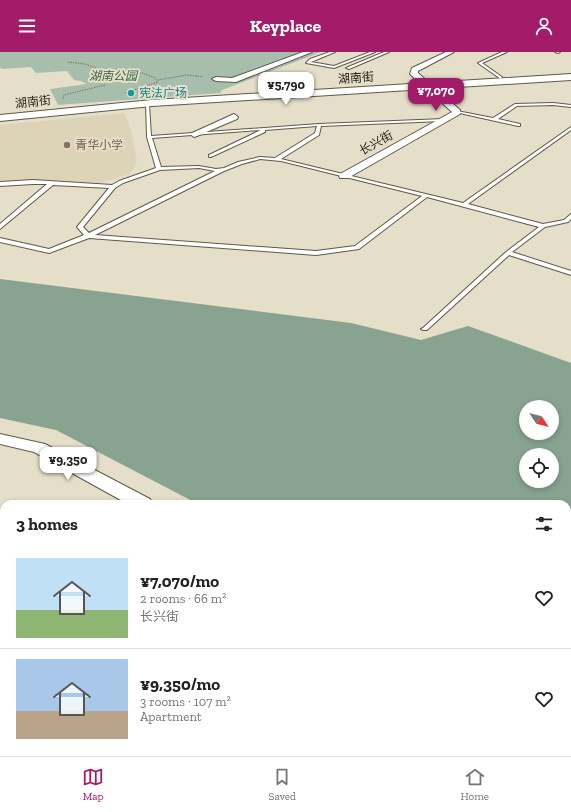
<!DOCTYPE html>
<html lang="en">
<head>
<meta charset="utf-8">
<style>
  :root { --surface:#fff; --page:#f6f6f6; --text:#222; --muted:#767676; --line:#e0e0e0; --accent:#a21c69 }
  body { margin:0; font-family:"Zilla Slab","Noto Sans SC",serif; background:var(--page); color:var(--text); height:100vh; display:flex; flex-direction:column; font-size:15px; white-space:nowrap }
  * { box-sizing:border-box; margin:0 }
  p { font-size:13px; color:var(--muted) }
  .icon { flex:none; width:22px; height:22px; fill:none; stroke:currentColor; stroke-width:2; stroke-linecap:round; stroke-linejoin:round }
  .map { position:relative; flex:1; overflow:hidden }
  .sheet { position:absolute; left:0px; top:448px; width:571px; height:256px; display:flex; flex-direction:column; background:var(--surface); border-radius:12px 12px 0 0; box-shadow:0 2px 6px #0003 }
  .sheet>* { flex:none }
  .needle { width:26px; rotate:126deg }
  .fabs { position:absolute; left:519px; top:348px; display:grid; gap:8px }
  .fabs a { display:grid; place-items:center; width:40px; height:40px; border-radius:50%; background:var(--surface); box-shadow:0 2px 6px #0003; font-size:20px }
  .price { position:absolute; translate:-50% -34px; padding:0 9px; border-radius:8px; background:#fff; color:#222; font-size:13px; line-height:26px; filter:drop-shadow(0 1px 2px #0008) }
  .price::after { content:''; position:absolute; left:50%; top:24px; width:12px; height:9px; margin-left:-6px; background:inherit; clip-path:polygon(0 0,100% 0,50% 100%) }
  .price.active { background:var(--accent); color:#fff }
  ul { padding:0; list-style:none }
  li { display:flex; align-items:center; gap:12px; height:100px; padding:0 16px }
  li+li { border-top:1px solid var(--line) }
  li span { display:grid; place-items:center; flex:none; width:112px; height:80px; border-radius:0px; color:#555 }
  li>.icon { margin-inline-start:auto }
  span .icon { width:48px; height:48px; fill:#fffc; stroke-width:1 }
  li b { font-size:17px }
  h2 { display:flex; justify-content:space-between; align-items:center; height:48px; padding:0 16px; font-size:17px }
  header { display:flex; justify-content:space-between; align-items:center; height:52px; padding:0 16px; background:var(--accent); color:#fff; font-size:18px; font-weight:700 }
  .tabs { display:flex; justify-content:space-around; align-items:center; height:56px; border-top:1px solid var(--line); background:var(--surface); font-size:11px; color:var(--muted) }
  .tabs a { display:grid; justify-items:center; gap:2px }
  .tabs .active { color:var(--accent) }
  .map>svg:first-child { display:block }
  .built { fill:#ddd4b7 }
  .green { fill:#a8bead }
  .forest { fill:#88a38f; fill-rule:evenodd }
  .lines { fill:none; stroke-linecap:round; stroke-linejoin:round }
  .lane-casing { stroke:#5f5947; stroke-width:2 }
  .street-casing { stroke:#5f5947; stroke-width:2 }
  .secondary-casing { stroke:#5f5947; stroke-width:2 }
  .path { stroke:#7b7668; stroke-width:1; stroke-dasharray:1.5 1; stroke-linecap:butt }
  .lane { fill:#fff; fill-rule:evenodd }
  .street { fill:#fff; fill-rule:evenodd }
  .secondary { fill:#fff; fill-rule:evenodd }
  .culture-dot { fill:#0f9aa8; stroke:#e5dec9; stroke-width:1.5 }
  .education-dot { fill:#8d6e63; stroke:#e5dec9; stroke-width:1.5 }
  .labels { text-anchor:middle; stroke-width:4; stroke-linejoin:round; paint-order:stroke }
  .far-park-label { font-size:12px; font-style:italic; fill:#356344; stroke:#e5dec9 }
  .far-street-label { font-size:12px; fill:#242119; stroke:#e5dec9 }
  .far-culture-label { font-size:12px; fill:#0d838f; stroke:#e5dec9; text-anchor:start }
  .far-education-label { font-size:12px; fill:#785e54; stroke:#e5dec9; text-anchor:start }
</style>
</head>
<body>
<header><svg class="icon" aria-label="menu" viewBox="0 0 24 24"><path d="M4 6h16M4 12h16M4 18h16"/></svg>Keyplace<svg class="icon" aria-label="person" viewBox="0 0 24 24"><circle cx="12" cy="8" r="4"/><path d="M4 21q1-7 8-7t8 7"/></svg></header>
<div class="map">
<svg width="571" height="704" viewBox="0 0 571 704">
  <rect width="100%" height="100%" fill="#e5dec9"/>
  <path class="built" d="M124,61L131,78L137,109L130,122L99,131L0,130V73Z"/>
  <path class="green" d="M0,0H321L222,38L220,41L58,53L50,37L87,32L81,29L74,28L67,19L36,21L31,15L3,17L0,16Z"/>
  <path class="forest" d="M0,227L351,271L421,288L468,274L571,311V646L567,644V452H198L56,378L0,366ZM526,355H552V381H526ZM526,403H552V429H526Z"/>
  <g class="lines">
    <defs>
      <path id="lane" d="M330,0H335L311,10L334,14L370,0H375L334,16L306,11L310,7Z
        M384,0H389L349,17L346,16Z
        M502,0H507L482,11L502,25L501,27L478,11Z
        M555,0H560L558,1Z
        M146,51L149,52L151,84L319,72L444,67V69H443L321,74L319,83L281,107L463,151L571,75V78L468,152L543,172L564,168L571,162V167L568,170L545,175L512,200L571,219V223L509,203L427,278H423L421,277L423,276L506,200L539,175L427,145L359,197L316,203L89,186L49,201L0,190V186L49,197L84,183L77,175L109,136L53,133L0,177V172L47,132H33L0,134V130L33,128L112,133L119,129L156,116L147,85ZM317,74L315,81L275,106L260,105L238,110L224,116L216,117L199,114L161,115L152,86L261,78L209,103V105H211L265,80V78ZM260,107L281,109L422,144L355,194L316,199L95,183L224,119L242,112ZM199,116L215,119L89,181L83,175L115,136L123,131L160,118Z
        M553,51L571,53V55L553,53L517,54L498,67L520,72V74H518L455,60L457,59L493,66L515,52Z"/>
      <path id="street" d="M303,0H312L236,30L216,29L212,27L216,25L232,26Z
        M446,0H454L418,19V21L460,58V62L348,126H340L339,124L340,122L452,60L410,22L412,16Z
        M234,62L238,65L237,67L197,84L194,85L190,82Z
        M0,382L45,392L150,447L152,452H128L34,400L0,392Z
        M0,566L4,567V586L0,585Z
        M567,653L571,654V677L567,676Z
        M184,700H216L218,704H186Z"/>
      <path id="secondary" d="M571,22V28L152,54L0,69V63L152,48Z"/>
    </defs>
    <use href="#lane" class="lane-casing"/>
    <use href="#street" class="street-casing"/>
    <use href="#secondary" class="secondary-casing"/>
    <path class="path" d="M68,10L85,12L101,18L142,21L155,26L158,30L125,41
      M158,28L187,23L203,25
      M63,47L64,43L105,33"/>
    <use href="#lane" class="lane"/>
    <use href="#street" class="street"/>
    <use href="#secondary" class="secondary"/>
  </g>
  <circle class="culture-dot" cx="131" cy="41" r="4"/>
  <circle class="education-dot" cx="67" cy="93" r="4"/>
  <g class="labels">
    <g class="far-park-label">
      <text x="113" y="28">湖南公园</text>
    </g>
    <g class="far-street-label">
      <text transform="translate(356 26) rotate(-4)" y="4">湖南街</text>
      <text transform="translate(33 50) rotate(-6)" y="4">湖南街</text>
      <text transform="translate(376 91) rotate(-29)" y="4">长兴街</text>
    </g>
    <g class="far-culture-label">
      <text x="139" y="45">宪法广场</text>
    </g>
    <g class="far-education-label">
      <text x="75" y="97">青华小学</text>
    </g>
  </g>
</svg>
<div class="fabs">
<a><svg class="needle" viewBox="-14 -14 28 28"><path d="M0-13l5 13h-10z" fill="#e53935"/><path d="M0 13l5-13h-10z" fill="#767676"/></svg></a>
<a><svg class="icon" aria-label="locate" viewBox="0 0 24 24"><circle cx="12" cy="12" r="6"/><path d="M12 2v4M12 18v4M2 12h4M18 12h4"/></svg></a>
</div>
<b class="price" style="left:286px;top:54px">¥5,790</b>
<b class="price active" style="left:436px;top:60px">¥7,070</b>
<b class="price" style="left:68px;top:429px">¥9,350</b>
<section class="sheet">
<h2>3 homes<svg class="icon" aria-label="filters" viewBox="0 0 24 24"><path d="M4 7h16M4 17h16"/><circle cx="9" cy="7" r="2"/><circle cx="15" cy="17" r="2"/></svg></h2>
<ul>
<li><span style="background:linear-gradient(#bfe0f5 65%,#8fb573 0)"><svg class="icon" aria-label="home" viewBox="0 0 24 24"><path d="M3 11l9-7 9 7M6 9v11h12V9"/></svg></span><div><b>¥7,070/mo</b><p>2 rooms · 66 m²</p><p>长兴街</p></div><svg class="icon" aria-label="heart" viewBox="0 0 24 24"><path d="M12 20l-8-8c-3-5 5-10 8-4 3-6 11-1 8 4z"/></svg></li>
<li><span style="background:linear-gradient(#a9c7e8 65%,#b9a48a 0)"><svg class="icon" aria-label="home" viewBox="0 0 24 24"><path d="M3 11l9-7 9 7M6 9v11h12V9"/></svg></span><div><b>¥9,350/mo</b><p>3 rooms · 107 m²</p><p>Apartment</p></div><svg class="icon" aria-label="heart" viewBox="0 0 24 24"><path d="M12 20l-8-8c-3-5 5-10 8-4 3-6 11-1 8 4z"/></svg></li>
</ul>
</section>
</div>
<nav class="tabs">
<a class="active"><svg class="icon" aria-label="map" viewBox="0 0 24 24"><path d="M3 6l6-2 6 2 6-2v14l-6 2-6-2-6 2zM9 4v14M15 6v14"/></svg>Map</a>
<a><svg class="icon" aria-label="saved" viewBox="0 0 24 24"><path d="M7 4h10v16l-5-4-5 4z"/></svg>Saved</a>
<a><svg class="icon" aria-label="home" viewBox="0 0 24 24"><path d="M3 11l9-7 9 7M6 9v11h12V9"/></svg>Home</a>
</nav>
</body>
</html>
